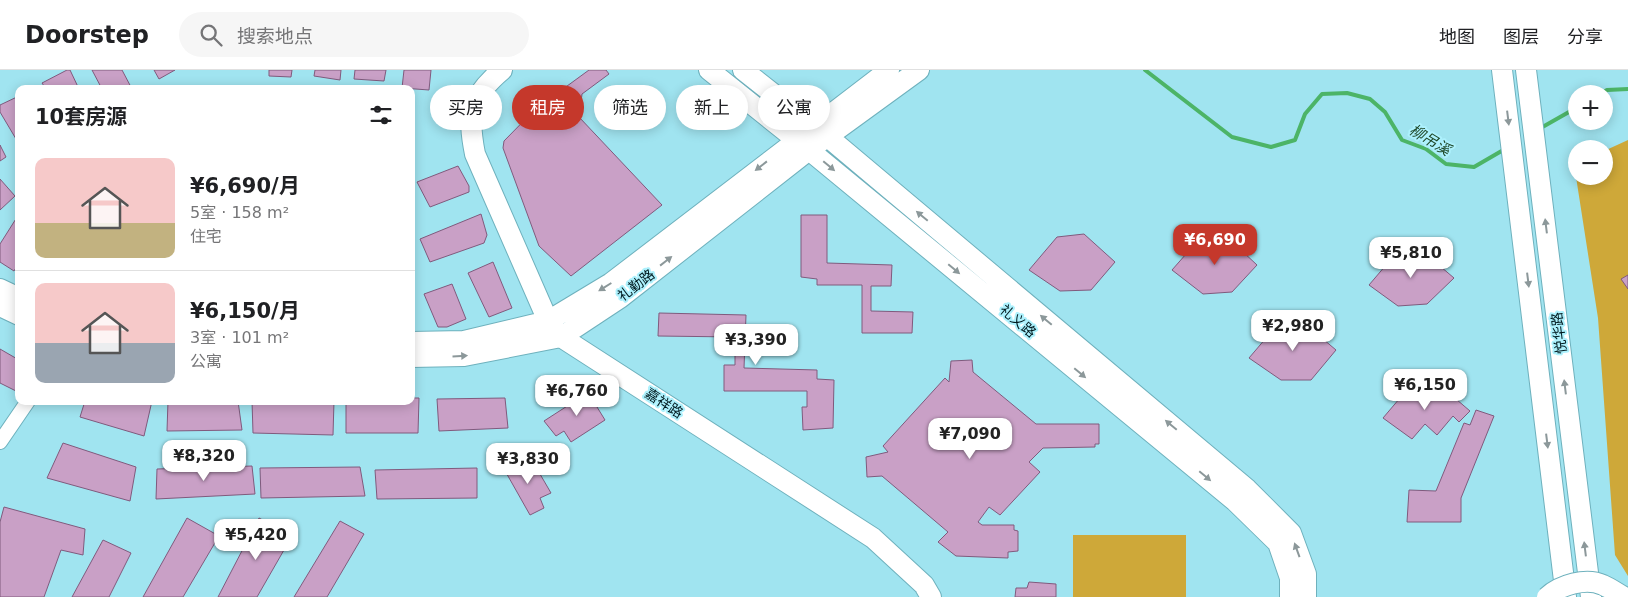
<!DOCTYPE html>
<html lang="zh">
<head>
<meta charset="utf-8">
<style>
  :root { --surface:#fff; --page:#f6f6f6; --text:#202124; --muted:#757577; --line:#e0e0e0; --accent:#c5382b }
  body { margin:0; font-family:"DejaVu Sans","Noto Sans SC",sans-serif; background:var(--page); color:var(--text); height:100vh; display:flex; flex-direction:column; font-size:19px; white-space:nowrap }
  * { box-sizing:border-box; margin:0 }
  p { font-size:16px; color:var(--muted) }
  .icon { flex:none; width:28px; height:28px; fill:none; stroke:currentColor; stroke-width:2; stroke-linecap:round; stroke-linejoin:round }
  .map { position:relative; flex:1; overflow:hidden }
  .panel { position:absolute; left:15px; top:15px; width:400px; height:320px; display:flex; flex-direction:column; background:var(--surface); border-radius:10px; box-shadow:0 2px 12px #0003 }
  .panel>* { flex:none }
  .banner { position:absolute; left:430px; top:15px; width:475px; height:45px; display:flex; gap:10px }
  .tools { position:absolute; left:1568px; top:15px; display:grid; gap:10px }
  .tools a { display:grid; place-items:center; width:45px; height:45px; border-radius:50%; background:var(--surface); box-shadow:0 2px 12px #0003; font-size:25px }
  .price { position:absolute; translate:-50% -42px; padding:0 11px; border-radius:10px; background:#fff; color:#222; font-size:16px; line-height:32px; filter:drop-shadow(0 1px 2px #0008) }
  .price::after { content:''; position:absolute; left:50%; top:30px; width:15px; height:11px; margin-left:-8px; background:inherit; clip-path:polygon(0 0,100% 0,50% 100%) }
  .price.current { background:var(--accent); color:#fff }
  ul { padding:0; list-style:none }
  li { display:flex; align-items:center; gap:15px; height:125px; padding:0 20px }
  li+li { border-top:1px solid var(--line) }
  li span { display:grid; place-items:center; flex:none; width:140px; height:100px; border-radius:10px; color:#555 }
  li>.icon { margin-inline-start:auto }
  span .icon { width:60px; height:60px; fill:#fffc; stroke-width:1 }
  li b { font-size:21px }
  h2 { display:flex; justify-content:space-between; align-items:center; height:60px; padding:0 20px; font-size:21px }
  .pill { padding:0 18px; border-radius:22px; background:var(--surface); box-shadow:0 2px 12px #0003; font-size:18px; line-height:45px }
  .pill.current { background:var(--accent); color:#fff }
  header { display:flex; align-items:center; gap:30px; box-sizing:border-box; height:70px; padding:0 25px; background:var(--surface); border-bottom:1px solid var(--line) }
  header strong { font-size:24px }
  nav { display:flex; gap:28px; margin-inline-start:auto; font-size:18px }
  .search { width:350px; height:45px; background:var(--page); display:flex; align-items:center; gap:12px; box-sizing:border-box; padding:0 18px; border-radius:28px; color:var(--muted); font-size:19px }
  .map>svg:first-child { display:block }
  .green { fill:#cea839 }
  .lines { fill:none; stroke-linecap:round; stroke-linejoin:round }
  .stream { stroke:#4cb467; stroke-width:4 }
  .building { fill:#c9a0c6; stroke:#805a7d }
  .street-casing { stroke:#6eb1bd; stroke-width:16 }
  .secondary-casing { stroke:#6eb1bd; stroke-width:22 }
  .street { stroke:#fff; stroke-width:14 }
  .secondary { stroke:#fff; stroke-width:20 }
  .secondary-bridge-casing { stroke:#6eb1bd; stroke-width:22; stroke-linecap:butt }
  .secondary-bridge { stroke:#fff; stroke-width:20 }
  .oneway { fill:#8c989a }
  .labels { text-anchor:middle; stroke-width:4; stroke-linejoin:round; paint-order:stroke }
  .street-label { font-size:14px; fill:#001a1f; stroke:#adf1fd }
  .water-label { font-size:15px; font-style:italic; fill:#1f4828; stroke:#adf1fd }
</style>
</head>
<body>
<header>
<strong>Doorstep</strong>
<div class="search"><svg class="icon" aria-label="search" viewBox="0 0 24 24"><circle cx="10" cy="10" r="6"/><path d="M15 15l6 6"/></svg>搜索地点</div>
<nav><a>地图</a><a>图层</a><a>分享</a></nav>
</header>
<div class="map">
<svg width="1628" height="527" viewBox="0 0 1628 527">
  <rect width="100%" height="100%" fill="#a0e4f0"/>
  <path class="green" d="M1628,70V506L1615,485L1598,248L1574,94H1576V106H1604V81Z
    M1073,465H1186V527H1073Z"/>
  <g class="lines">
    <path class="stream" d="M1145,0L1232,67L1271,77L1295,70L1305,44L1322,24L1347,23L1370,29L1385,42L1402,70L1426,79L1446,94L1474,97L1505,79
      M1600,24L1607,20L1628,19
      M1539,59L1576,38"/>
  </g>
  <path class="building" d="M67,0H70L79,19H46L42,13Z
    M92,0H122L132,19H102Z
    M154,0H175L159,9Z
    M269,0H292L291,7L269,6Z
    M315,0H341L340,10L314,6Z
    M355,0H386L384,11L354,9Z
    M404,0H431L429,20L402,18Z
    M589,0H606L609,4L582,24L579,47L662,135L571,206L539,176L503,78L504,71L555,19H563Z
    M19,26V74L0,42V35Z
    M0,75L6,87L0,91Z
    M458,96L469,116V122L430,137L417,112Z
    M0,109L15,126L0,140Z
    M19,144V193L14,201L0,192V174Z
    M481,144L487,165L484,173L430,192L420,169Z
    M801,145H827V193L892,195L891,216H871V241L913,242L912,263H862V215H817V209L801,207Z
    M1084,164L1115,192L1091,220L1060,221L1029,200L1057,167Z
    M1226,166L1257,195L1232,222L1203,224L1172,200L1201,167Z
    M1421,180L1454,208L1427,234L1398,236L1369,215L1398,181Z
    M493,192L512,238L489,247L468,203Z
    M1628,205V219L1621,209Z
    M452,214L466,249L447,257H438L424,224Z
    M659,243L746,245L744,298L817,300V309L834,310L833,358L803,360L802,337H807V321H724V295H735V267L658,266Z
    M1304,253L1336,280L1311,310H1281L1249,288L1278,254Z
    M0,279L19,290V314L16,321L0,313Z
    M972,290L973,302L1036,354H1099V374H1095V377L1043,378L1029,392L1040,402L1000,445L989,437L978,452L982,455H1014V460L1018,461V481L1008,482V488L956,486L938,472L948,462L882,406L867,407L866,387L888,382L883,376L945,308L949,312L951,291Z
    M1436,312L1470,341L1459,352L1453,346L1437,365L1425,354L1412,369L1383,348L1411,315L1426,327Z
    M592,320L603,333L597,337L605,350L571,372L564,361L556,366L544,351Z
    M411,328H419L418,363H346V331H411Z
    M505,328L508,358L439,361L437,329Z
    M85,331H152L144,366L80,347Z
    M168,331H238L242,360L167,361Z
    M252,331H334L333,365L253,363Z
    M1476,340L1494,346L1461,428V452H1407L1409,420L1436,421L1464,353L1470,355Z
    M63,373L136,397L130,431L47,408Z
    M516,391L520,396L533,392L551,423L540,428L544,438L530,445L504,399Z
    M252,396L255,424L156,429L157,399Z
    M360,397L365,426L261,428L260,398Z
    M477,398V428L377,429L375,400Z
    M4,437L85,459L83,485L61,480L44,527H0V452Z
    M187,448L219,466L183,527H143Z
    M259,448L292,466L257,527H218Z
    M340,451L364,464L327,527H294Z
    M103,470L131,483L109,527H72Z
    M1029,512L1056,514V527H1015L1016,518H1027Z"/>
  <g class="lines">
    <defs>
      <path id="street" d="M0,372L28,331"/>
      <path id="secondary" d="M502,0C470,27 467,44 475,84L548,251L561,267L873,468L924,515L931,527
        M709,0L809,80L1235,431L1278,473L1290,508V527
        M743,0L828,67L1247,419L1291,463L1306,504V527
        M1502,0L1566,527
        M1526,0L1591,527
        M0,219L19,228
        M0,236L19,245
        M411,272L464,271L548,251L611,213L889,0
        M411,287L464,286L561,267L620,228L809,80L919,0"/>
    </defs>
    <use href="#street" class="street-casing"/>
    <use href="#secondary" class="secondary-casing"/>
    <use href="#street" class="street"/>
    <use href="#secondary" class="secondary"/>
    <defs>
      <path id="secondary-bridge" d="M1547,527C1560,515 1586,507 1603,515C1610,518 1617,523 1624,527"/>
    </defs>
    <use href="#secondary-bridge" class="secondary-bridge-casing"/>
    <use href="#secondary-bridge" class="secondary-bridge"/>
  </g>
  <defs><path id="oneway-solid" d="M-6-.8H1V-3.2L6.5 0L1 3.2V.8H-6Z" transform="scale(1.25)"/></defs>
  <g class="oneway">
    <use href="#oneway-solid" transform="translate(1508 48) rotate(83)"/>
    <use href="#oneway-solid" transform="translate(761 96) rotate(142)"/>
    <use href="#oneway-solid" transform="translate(829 96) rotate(40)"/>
    <use href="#oneway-solid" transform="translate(922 146) rotate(-140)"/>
    <use href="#oneway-solid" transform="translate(1546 156) rotate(-97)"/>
    <use href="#oneway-solid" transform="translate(666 191) rotate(-38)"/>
    <use href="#oneway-solid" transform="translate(954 199) rotate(40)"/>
    <use href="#oneway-solid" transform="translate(1528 210) rotate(83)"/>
    <use href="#oneway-solid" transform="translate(605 217) rotate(148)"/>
    <use href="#oneway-solid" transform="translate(1046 250) rotate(-140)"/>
    <use href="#oneway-solid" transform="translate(460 286) rotate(-3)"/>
    <use href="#oneway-solid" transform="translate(1080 303) rotate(40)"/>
    <use href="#oneway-solid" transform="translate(1565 317) rotate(-97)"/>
    <use href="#oneway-solid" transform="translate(1171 355) rotate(-140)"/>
    <use href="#oneway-solid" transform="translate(1547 371) rotate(83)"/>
    <use href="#oneway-solid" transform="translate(1205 406) rotate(40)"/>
    <use href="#oneway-solid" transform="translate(1585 479) rotate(-97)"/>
    <use href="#oneway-solid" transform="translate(1297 480) rotate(-110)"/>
  </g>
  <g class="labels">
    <g class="street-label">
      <text transform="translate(636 215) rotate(-37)" y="5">礼勤路</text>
      <text transform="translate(1018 251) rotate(40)" y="5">礼义路</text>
      <text transform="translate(1559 263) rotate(-97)" y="5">悦华路</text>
      <text transform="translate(664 333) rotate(33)" y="5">嘉祥路</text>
    </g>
    <g class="water-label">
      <text transform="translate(1430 70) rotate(31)" y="5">柳吊溪</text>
    </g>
  </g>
</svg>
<div class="tools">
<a>+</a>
<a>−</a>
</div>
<b class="price current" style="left:1215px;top:196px">¥6,690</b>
<b class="price" style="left:1411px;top:209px">¥5,810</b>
<b class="price" style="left:1293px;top:282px">¥2,980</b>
<b class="price" style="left:756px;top:296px">¥3,390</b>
<b class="price" style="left:1425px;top:341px">¥6,150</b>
<b class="price" style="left:577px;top:347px">¥6,760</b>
<b class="price" style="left:970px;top:390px">¥7,090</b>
<b class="price" style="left:204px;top:412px">¥8,320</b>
<b class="price" style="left:528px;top:415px">¥3,830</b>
<b class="price" style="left:256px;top:491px">¥5,420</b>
<div class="banner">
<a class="pill">买房</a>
<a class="pill current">租房</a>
<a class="pill">筛选</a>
<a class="pill">新上</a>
<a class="pill">公寓</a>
</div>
<section class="panel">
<h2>10套房源<svg class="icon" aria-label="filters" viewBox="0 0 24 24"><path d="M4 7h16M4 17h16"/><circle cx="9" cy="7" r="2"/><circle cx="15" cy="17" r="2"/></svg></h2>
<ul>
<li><span style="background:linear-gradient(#f6c9c9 65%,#c2b280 0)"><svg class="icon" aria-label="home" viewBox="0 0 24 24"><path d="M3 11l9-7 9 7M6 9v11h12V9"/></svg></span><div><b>¥6,690/月</b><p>5室 · 158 m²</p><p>住宅</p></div></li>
<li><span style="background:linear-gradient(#f6c9c9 60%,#9aa5b1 0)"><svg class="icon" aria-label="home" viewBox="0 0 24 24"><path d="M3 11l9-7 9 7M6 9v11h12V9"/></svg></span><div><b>¥6,150/月</b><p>3室 · 101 m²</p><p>公寓</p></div></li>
</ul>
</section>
</div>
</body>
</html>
